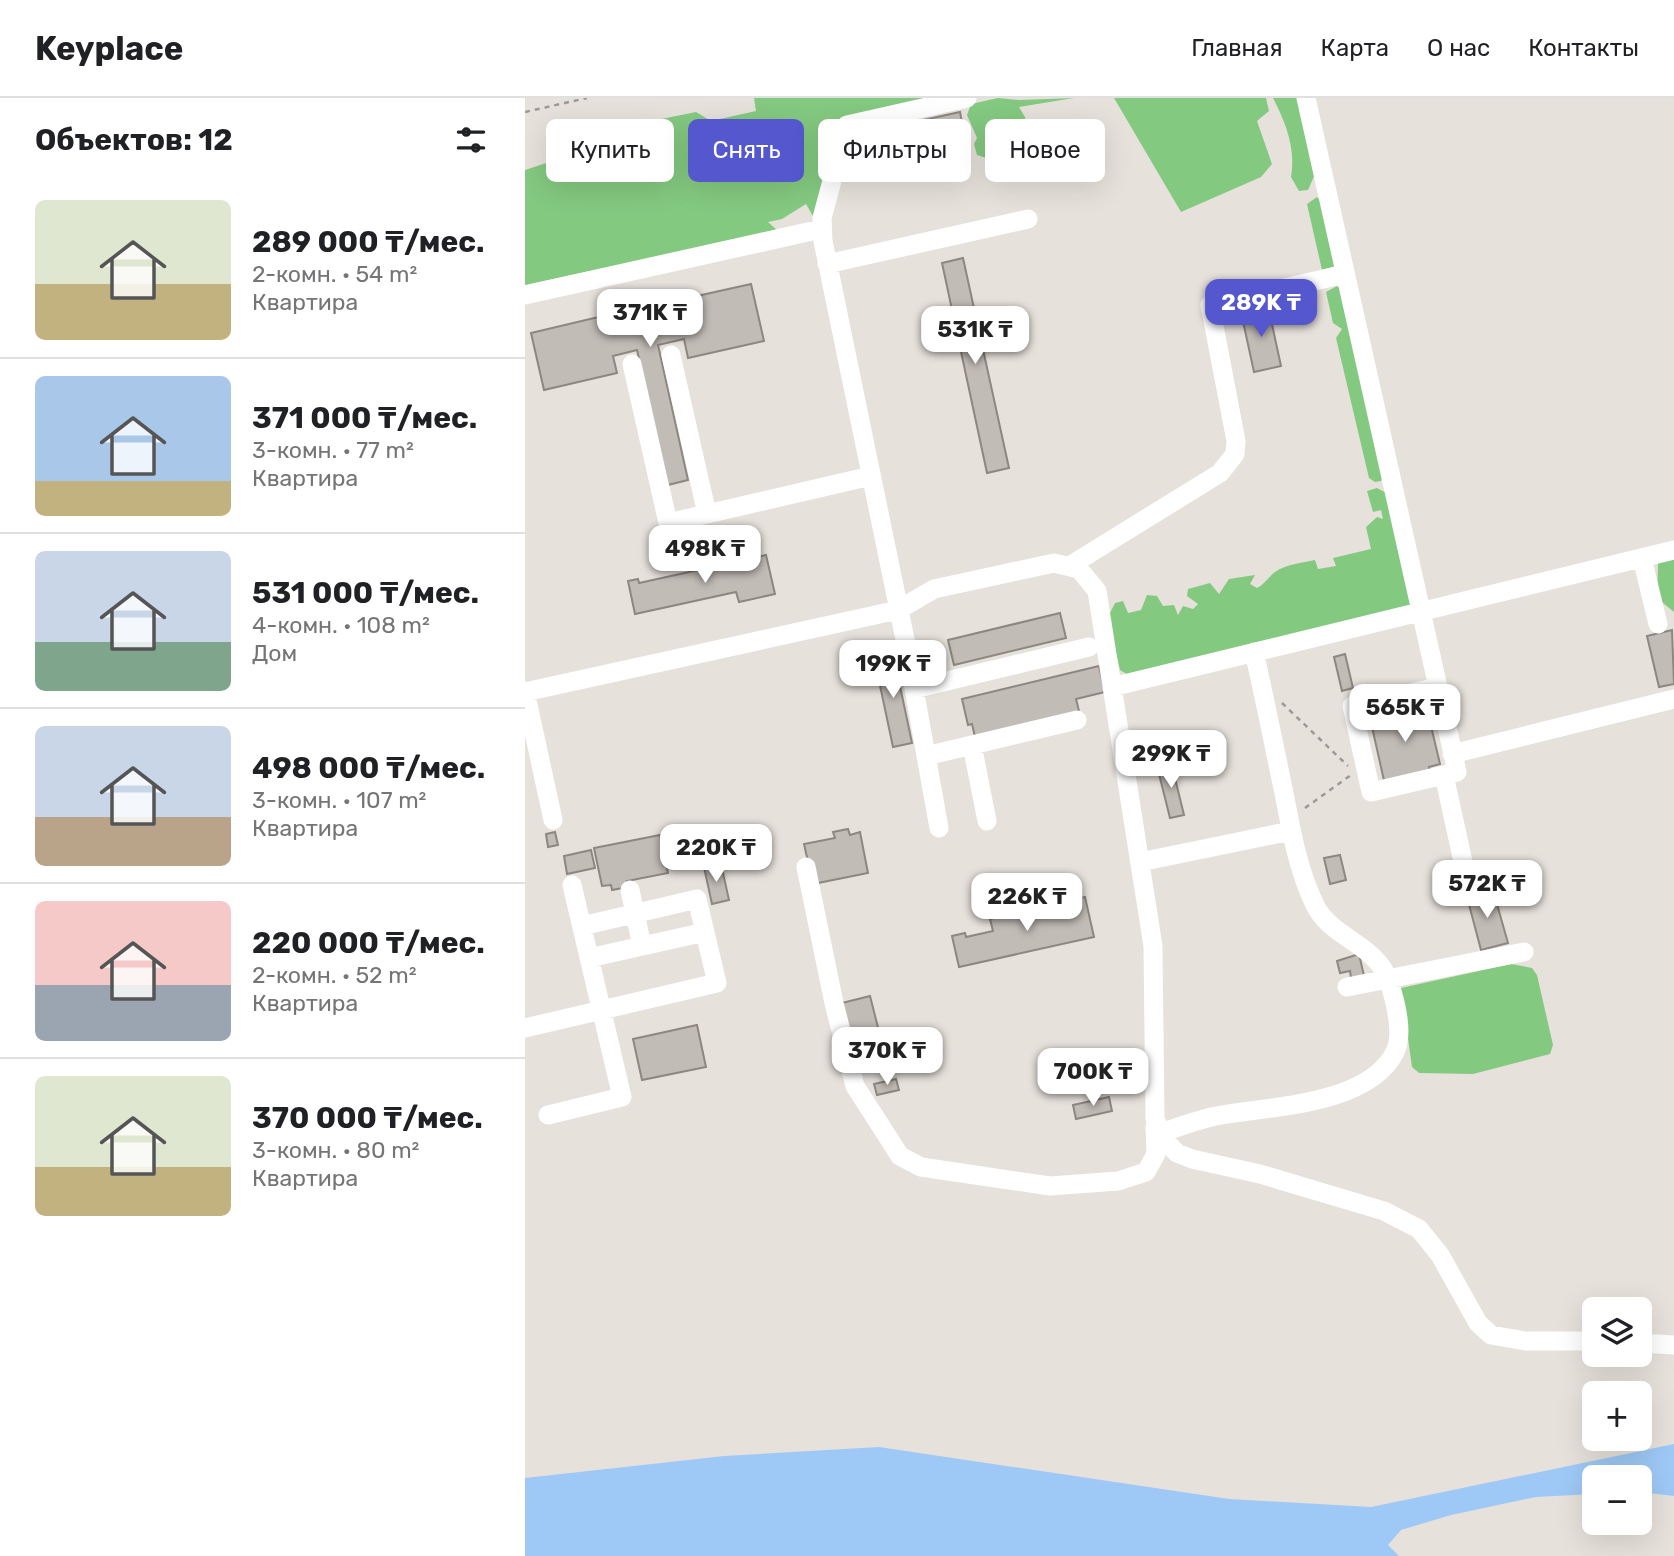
<!DOCTYPE html>
<html lang="ru">
<head>
<meta charset="utf-8">
<style>
  :root { --surface:#fff; --page:#f6f6f6; --text:#202124; --muted:#757577; --line:#e0e0e0; --accent:#5457ce }
  body { margin:0; font-family:Rubik,sans-serif; background:var(--page); color:var(--text); height:100vh; display:flex; flex-direction:column; font-size:26px; white-space:nowrap }
  * { box-sizing:border-box; margin:0 }
  p { font-size:23px; color:var(--muted) }
  .icon { flex:none; width:38px; height:38px; fill:none; stroke:currentColor; stroke-width:2; stroke-linecap:round; stroke-linejoin:round }
  .map { position:relative; flex:1; overflow:hidden }
  .sheet { display:flex; flex-direction:column; background:var(--surface); width:525px }
  .sheet>* { flex:none }
  .top-card { position:absolute; left:21px; top:21px; width:665px; height:63px; display:flex; gap:14px }
  .fabs { position:absolute; left:1057px; top:1199px; display:grid; gap:14px }
  .fabs a { display:grid; place-items:center; width:70px; height:70px; border-radius:10px; background:var(--surface); box-shadow:0 7px 28px #0002; font-size:35px }
  .price { position:absolute; translate:-50% -60px; padding:0 16px; border-radius:14px; background:#fff; color:#222; font-size:23px; line-height:46px; filter:drop-shadow(0 2px 4px #0008) }
  .price::after { content:''; position:absolute; left:50%; top:42px; width:21px; height:16px; margin-left:-10px; background:inherit; clip-path:polygon(0 0,100% 0,50% 100%) }
  .price.active { background:var(--accent); color:#fff }
  ul { padding:0; list-style:none }
  li { display:flex; align-items:center; gap:21px; height:175px; padding:0 35px }
  li+li { border-top:2px solid var(--line) }
  li span { display:grid; place-items:center; flex:none; width:196px; height:140px; border-radius:10px; color:#555 }
  li>.icon { margin-inline-start:auto }
  span .icon { width:84px; height:84px; fill:#fffc; stroke-width:1 }
  li b { font-size:30px }
  h2 { display:flex; justify-content:space-between; align-items:center; height:84px; padding:0 35px; font-size:30px }
  .pill { padding:0 24px; border-radius:10px; background:var(--surface); box-shadow:0 7px 28px #0002; font-size:24px; line-height:63px }
  .pill.active { background:var(--accent); color:#fff }
  header { display:flex; align-items:center; gap:42px; box-sizing:border-box; height:98px; padding:0 35px; background:var(--surface); border-bottom:2px solid var(--line) }
  header strong { font-size:33px }
  nav { display:flex; gap:38px; margin-inline-start:auto; font-size:24px }
  main { display:flex; flex:1; min-height:0 }
  .map>svg:first-child { display:block }
  .green { fill:#84c980 }
  .water { fill:#9ec9f6 }
  .building { fill:#c2bcb6; stroke:#8c8781; stroke-width:2 }
  .lines { fill:none; stroke-linecap:round; stroke-linejoin:round }
  .path { stroke:#9d9994; stroke-width:2.5; stroke-dasharray:5 5; stroke-linecap:butt }
  .minor { stroke:#fff; stroke-width:19 }
</style>
</head>
<body>
<header>
<strong>Keyplace</strong>
<nav><a>Главная</a><a>Карта</a><a>О нас</a><a>Контакты</a></nav>
</header>
<main>
<section class="sheet">
<h2>Объектов: 12<svg class="icon" aria-label="filters" viewBox="0 0 24 24"><path d="M4 7h16M4 17h16"/><circle cx="9" cy="7" r="2"/><circle cx="15" cy="17" r="2"/></svg></h2>
<ul>
<li><span style="background:linear-gradient(#dfe7d0 60%,#c2b280 0)"><svg class="icon" aria-label="home" viewBox="0 0 24 24"><path d="M3 11l9-7 9 7M6 9v11h12V9"/></svg></span><div><b>289 000 ₸/мес.</b><p>2-комн. · 54 m²</p><p>Квартира</p></div></li>
<li><span style="background:linear-gradient(#a9c7e8 75%,#c2b280 0)"><svg class="icon" aria-label="home" viewBox="0 0 24 24"><path d="M3 11l9-7 9 7M6 9v11h12V9"/></svg></span><div><b>371 000 ₸/мес.</b><p>3-комн. · 77 m²</p><p>Квартира</p></div></li>
<li><span style="background:linear-gradient(#c9d6e8 65%,#7fa58c 0)"><svg class="icon" aria-label="home" viewBox="0 0 24 24"><path d="M3 11l9-7 9 7M6 9v11h12V9"/></svg></span><div><b>531 000 ₸/мес.</b><p>4-комн. · 108 m²</p><p>Дом</p></div></li>
<li><span style="background:linear-gradient(#c9d6e8 65%,#b9a48a 0)"><svg class="icon" aria-label="home" viewBox="0 0 24 24"><path d="M3 11l9-7 9 7M6 9v11h12V9"/></svg></span><div><b>498 000 ₸/мес.</b><p>3-комн. · 107 m²</p><p>Квартира</p></div></li>
<li><span style="background:linear-gradient(#f6c9c9 60%,#9aa5b1 0)"><svg class="icon" aria-label="home" viewBox="0 0 24 24"><path d="M3 11l9-7 9 7M6 9v11h12V9"/></svg></span><div><b>220 000 ₸/мес.</b><p>2-комн. · 52 m²</p><p>Квартира</p></div></li>
<li><span style="background:linear-gradient(#dfe7d0 65%,#c2b280 0)"><svg class="icon" aria-label="home" viewBox="0 0 24 24"><path d="M3 11l9-7 9 7M6 9v11h12V9"/></svg></span><div><b>370 000 ₸/мес.</b><p>3-комн. · 80 m²</p><p>Квартира</p></div></li>
</ul>
</section>
<div class="map">
<svg width="1149" height="1458" viewBox="0 0 1149 1458">
  <rect width="100%" height="100%" fill="#e7e1db"/>
  <path class="green" d="M229,0H417L318,23L289,120L281,106L257,121L243,124L253,133L0,187V72L58,53L67,35L171,14L186,23L231,13Z
    M473,0L494,2L549,0L494,9L500,19L505,49C487,61 473,65 452,57L449,46L452,40L442,17L446,6Z
    M589,0H741L744,13L732,23L747,66L736,79L656,114Z
    M748,0H773L790,76L783,92L774,93L766,79C771,51 761,25 748,0Z
    M792,99L796,103L811,168L797,172L782,106Z
    M812,188L818,193L859,377L856,383L850,384L844,380L811,240L817,231L808,225L801,194Z
    M852,390L863,396L887,506L885,512L605,578L595,572L583,519L590,505L598,503L603,515L616,512L622,497L632,498L638,508L649,507L653,517L658,508L668,511L673,506L662,498L663,491L685,485L694,496L704,481L730,477L725,486L732,490C741,485 743,479 750,474C761,466 777,465 790,462L793,471L811,468L808,460L846,451L841,429L852,419L858,421L856,412L848,414L842,393Z
    M1149,461V514L1132,500L1133,465Z
    M986,866L1007,870L1012,877L1028,947L1025,956L948,976L894,975L887,969L876,890Z"/>
  <path class="water" d="M1149,1346V1398L1115,1394V1379H1069V1396L1011,1399L926,1417L876,1432L863,1447L874,1458H0V1380L199,1358L354,1349L704,1401L846,1409Z"/>
  <path class="building" d="M435,14L440,40L340,63L334,36Z
    M438,160L484,370L462,375L417,165Z
    M226,186L239,243L163,260L159,241L133,247L163,382L143,387L112,252L88,258L92,275L19,292L6,235L82,217L81,212L153,196L154,202Z
    M743,208L756,268L729,274L716,214Z
    M241,457L250,496L214,504L211,494L110,516L103,483L113,481L114,485Z
    M535,515L541,540L429,567L423,542Z
    M1147,532L1149,586L1134,589L1122,538Z
    M368,555L387,645L368,649L349,559Z
    M820,556L828,590L817,593L809,559Z
    M574,568L580,594L551,601L554,613L450,639L447,626L443,627L437,601Z
    M901,607L915,666L904,669L906,676L860,687L845,620Z
    M646,664L659,717L645,720L632,668Z
    M323,731L325,737L335,734L343,775L288,786L279,746L310,740L308,734Z
    M30,734L33,747L23,749L21,736Z
    M135,737L143,775L102,783L103,789L87,792L86,787L77,788L69,750Z
    M66,752L70,770L42,776L39,758Z
    M815,757L821,782L805,786L799,760Z
    M196,766L204,802L187,806L179,769Z
    M968,792L983,845L956,852L942,799Z
    M560,799L569,839L434,869L427,838L440,835L441,839L468,833L465,821Z
    M834,856L839,878L826,880L825,873L815,875L812,863Z
    M345,898L359,953L331,960L317,905Z
    M172,927L181,969L117,982L108,941Z
    M371,981L374,992L352,997L349,986Z
    M584,999L587,1013L551,1021L548,1007Z"/>
  <g class="lines">
    <path class="path" d="M0,14L62,0
      M757,605L823,668
      M780,710L826,677"/>
    <path class="minor" d="M781,0L913,589L932,674L846,694L827,608L913,589
      M302,166L503,121
      M0,197L296,131
      M146,257L182,416
      M107,266L143,425L346,378
      M1117,460L1133,526
      M546,467L695,375L710,356L711,343L685,207L820,176
      M587,589L1149,452
      M389,591L564,549
      M0,593L28,722
      M0,594L373,512L409,491L529,465L554,471L572,493L628,848L630,1021L641,1044L652,1055L667,1061L735,1076L859,1113L894,1131L915,1157L953,1225L966,1237L1000,1243H1069
      M447,647L462,723
      M927,656L1149,601
      M401,658L552,622
      M919,677L944,791
      M414,730L381,546L298,143L297,120L322,27L442,0
      M615,764L766,733
      M281,769L309,905L330,988L375,1058L396,1069L525,1088L593,1083L621,1074L631,1056L630,1029
      M105,792L117,848
      M64,860L180,834
      M822,889L999,854
      M0,930L192,885L172,801L57,828
      M23,1017L97,999L47,787
      M635,1035C654,1029 672,1022 691,1018C743,1008 843,1008 870,954C879,935 870,901 863,881C850,846 805,839 790,807C773,773 766,731 759,695C749,648 740,601 729,554
      M1115,1245L1149,1247"/>
  </g>
</svg>
<div class="fabs">
<a><svg class="icon" aria-label="layers" viewBox="0 0 24 24"><path d="M12 4l9 5-9 5-9-5zM3 14l9 5 9-5"/></svg></a>
<a>+</a>
<a>−</a>
</div>
<b class="price active" style="left:736px;top:241px">289K ₸</b>
<b class="price" style="left:125px;top:251px">371K ₸</b>
<b class="price" style="left:450px;top:268px">531K ₸</b>
<b class="price" style="left:180px;top:487px">498K ₸</b>
<b class="price" style="left:368px;top:602px">199K ₸</b>
<b class="price" style="left:880px;top:646px">565K ₸</b>
<b class="price" style="left:646px;top:692px">299K ₸</b>
<b class="price" style="left:191px;top:786px">220K ₸</b>
<b class="price" style="left:962px;top:822px">572K ₸</b>
<b class="price" style="left:502px;top:835px">226K ₸</b>
<b class="price" style="left:362px;top:989px">370K ₸</b>
<b class="price" style="left:568px;top:1010px">700K ₸</b>
<div class="top-card">
<a class="pill">Купить</a>
<a class="pill active">Снять</a>
<a class="pill">Фильтры</a>
<a class="pill">Новое</a>
</div>
</div>
</main>
</body>
</html>
